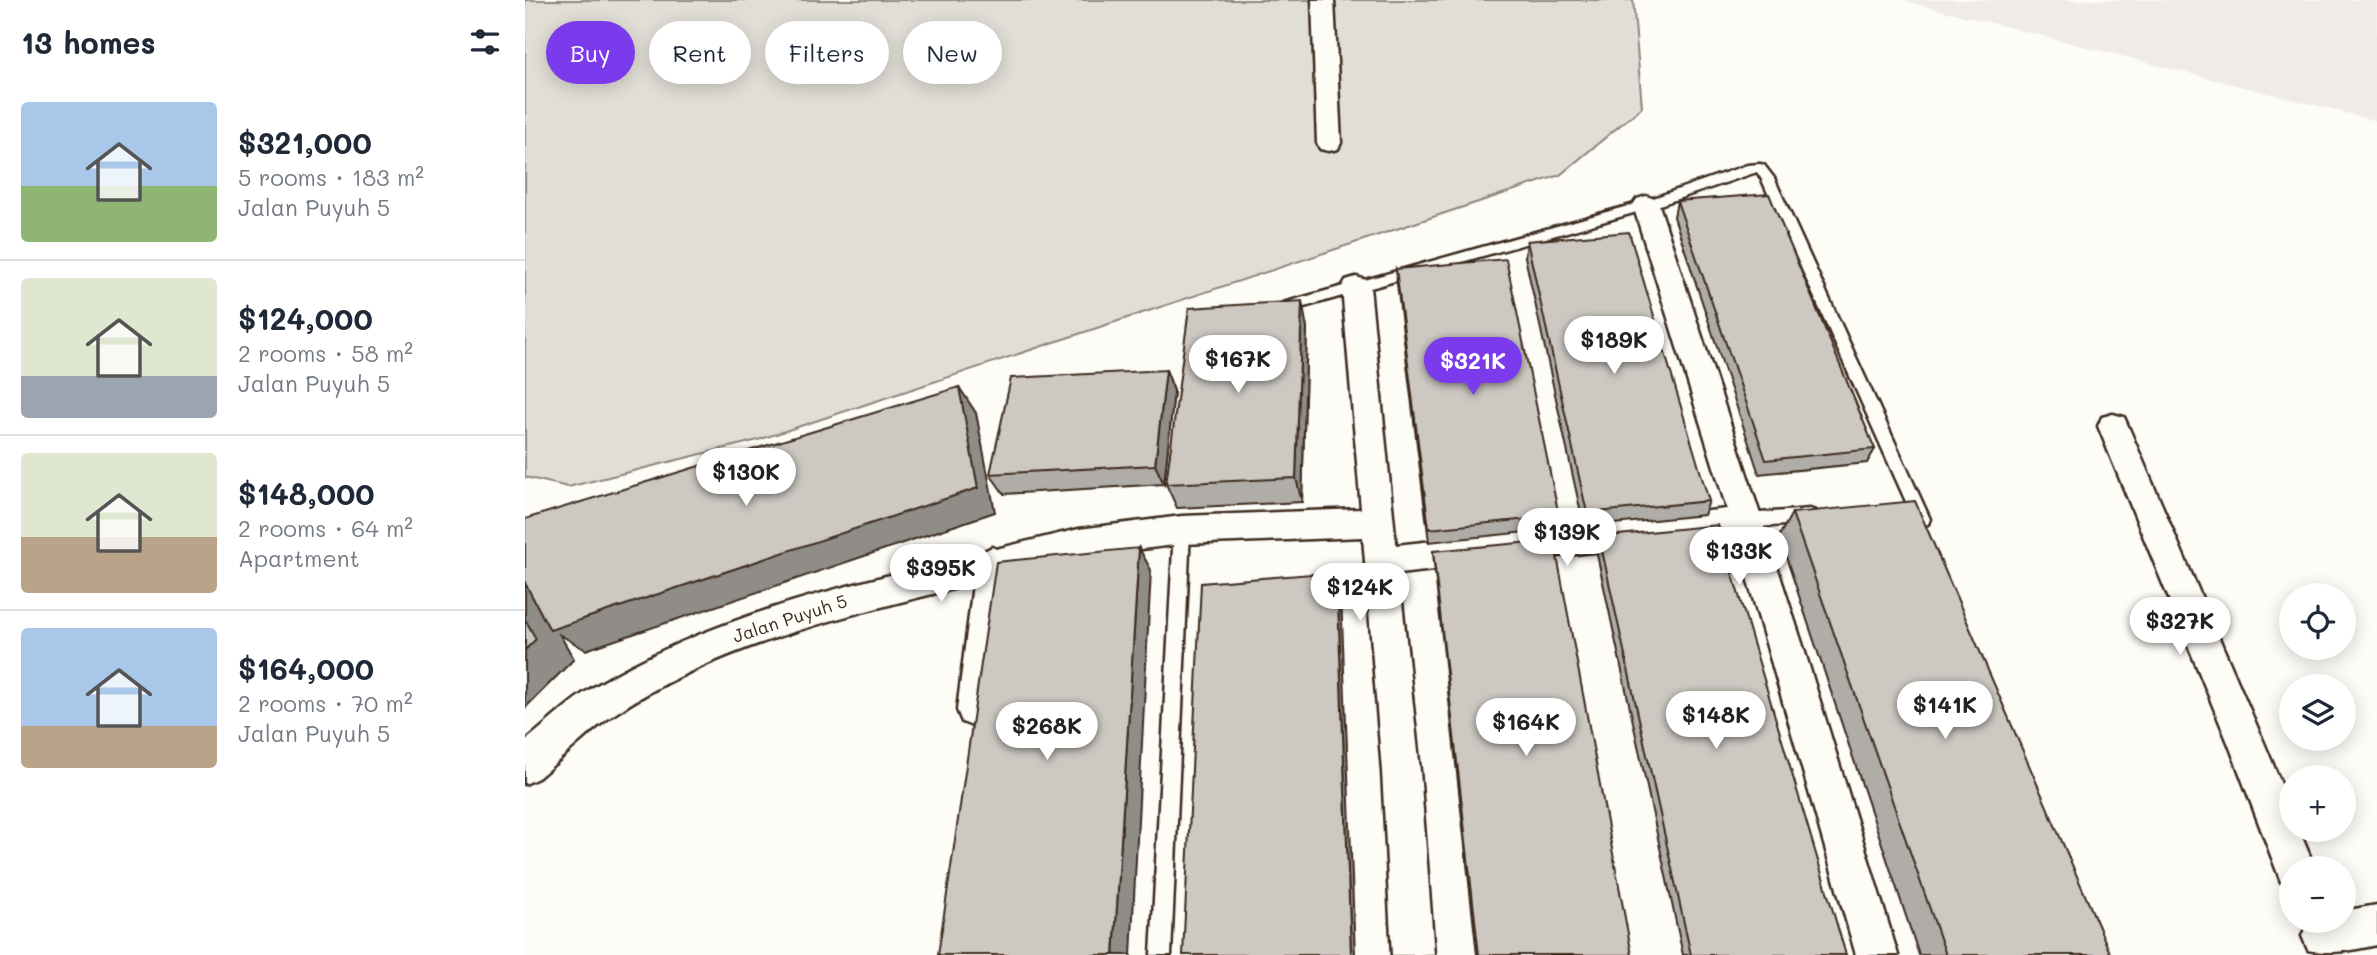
<!DOCTYPE html>
<html lang="en">
<head>
<meta charset="utf-8">
<style>
  :root { --surface:#fff; --page:#f6f6f7; --text:#1f2937; --muted:#747a83; --line:#e0e1e3; --accent:#7c3aed }
  body { margin:0; font-family:Mali,sans-serif; background:var(--page); color:var(--text); height:100vh; display:flex; flex-direction:column; font-size:26px; white-space:nowrap }
  * { box-sizing:border-box; margin:0 }
  p { font-size:23px; color:var(--muted) }
  .icon { flex:none; width:38px; height:38px; fill:none; stroke:currentColor; stroke-width:2; stroke-linecap:round; stroke-linejoin:round }
  .map { position:relative; flex:1; overflow:hidden }
  .details { display:flex; flex-direction:column; background:var(--surface); width:525px }
  .details>* { flex:none }
  .top-card { position:absolute; left:21px; top:21px; width:665px; height:63px; display:flex; gap:14px }
  .buttons { position:absolute; left:1754px; top:583px; display:grid; gap:14px }
  .buttons a { display:grid; place-items:center; width:77px; height:77px; border-radius:50%; background:var(--surface); box-shadow:0 4px 18px #0003; font-size:35px }
  .price { position:absolute; translate:-50% -60px; padding:0 16px; border-radius:24px; background:#fff; color:#222; font-size:23px; line-height:46px; filter:drop-shadow(0 2px 4px #0008) }
  .price::after { content:''; position:absolute; left:50%; top:42px; width:21px; height:16px; margin-left:-10px; background:inherit; clip-path:polygon(0 0,100% 0,50% 100%) }
  .price.on { background:var(--accent); color:#fff }
  ul { padding:0; list-style:none }
  li { display:flex; align-items:center; gap:21px; height:175px; padding:0 21px }
  li+li { border-top:2px solid var(--line) }
  li span { display:grid; place-items:center; flex:none; width:196px; height:140px; border-radius:7px; color:#555 }
  li>.icon { margin-inline-start:auto }
  span .icon { width:84px; height:84px; fill:#fffc; stroke-width:1 }
  li b { font-size:30px }
  h2 { display:flex; justify-content:space-between; align-items:center; height:84px; padding:0 21px; font-size:30px }
  .pill { padding:0 24px; border-radius:32px; background:var(--surface); box-shadow:0 4px 18px #0003; font-size:24px; line-height:63px }
  .pill.on { background:var(--accent); color:#fff }
  main { display:flex; flex:1; min-height:0 }
  .map>svg:first-child { display:block }
  .built { fill:#efece7 }
  .green { fill:#e1ded7; stroke:#8e847a; stroke-width:2 }
  .lines { fill:none; stroke-linecap:round; stroke-linejoin:round }
  .lane-casing { stroke:#3b2a1e; stroke-width:5 }
  .street-casing { stroke:#3b2a1e; stroke-width:5 }
  .lane { fill:#fdfcf7; fill-rule:evenodd }
  .street { fill:#fdfcf7; fill-rule:evenodd }
  .wall { fill:#b0aca7; stroke:#3b2a1e; stroke-width:2 }
  .shaded-wall { fill:#908c88; stroke:#3b2a1e; stroke-width:2 }
  .building { fill:#cdc8c2; stroke:#3b2a1e; stroke-width:2 }
  .labels { text-anchor:middle; stroke-width:5; stroke-linejoin:round; paint-order:stroke }
  .street-label { font-size:18px; fill:#3b2a1e; stroke:#fdfcf7 }
</style>
</head>
<body>
<main>
<section class="details">
<h2>13 homes<svg class="icon" aria-label="filters" viewBox="0 0 24 24"><path d="M4 7h16M4 17h16"/><circle cx="9" cy="7" r="2"/><circle cx="15" cy="17" r="2"/></svg></h2>
<ul>
<li><span style="background:linear-gradient(#a9c7e8 60%,#8fb573 0)"><svg class="icon" aria-label="home" viewBox="0 0 24 24"><path d="M3 11l9-7 9 7M6 9v11h12V9"/></svg></span><div><b>$321,000</b><p>5 rooms · 183 m²</p><p>Jalan Puyuh 5</p></div></li>
<li><span style="background:linear-gradient(#dfe7d0 70%,#9aa5b1 0)"><svg class="icon" aria-label="home" viewBox="0 0 24 24"><path d="M3 11l9-7 9 7M6 9v11h12V9"/></svg></span><div><b>$124,000</b><p>2 rooms · 58 m²</p><p>Jalan Puyuh 5</p></div></li>
<li><span style="background:linear-gradient(#dfe7d0 60%,#b9a48a 0)"><svg class="icon" aria-label="home" viewBox="0 0 24 24"><path d="M3 11l9-7 9 7M6 9v11h12V9"/></svg></span><div><b>$148,000</b><p>2 rooms · 64 m²</p><p>Apartment</p></div></li>
<li><span style="background:linear-gradient(#a9c7e8 70%,#b9a48a 0)"><svg class="icon" aria-label="home" viewBox="0 0 24 24"><path d="M3 11l9-7 9 7M6 9v11h12V9"/></svg></span><div><b>$164,000</b><p>2 rooms · 70 m²</p><p>Jalan Puyuh 5</p></div></li>
</ul>
</section>
<div class="map">
<svg width="1852" height="955" viewBox="0 0 1852 955">
  <rect width="100%" height="100%" fill="#fdfcf7"/>
  <filter id="ink" filterUnits="userSpaceOnUse"><feTurbulence type="fractalNoise" baseFrequency=".0143" numOctaves="2"/><feDisplacementMap in="SourceGraphic" scale="14" xChannelSelector="R" yChannelSelector="G"/><feConvolveMatrix kernelMatrix="1 2 1 2 8 2 1 2 1" color-interpolation-filters="sRGB"/></filter>
  <g filter="url(#ink)">
    <path class="built" d="M1376,0H1852V121Z"/>
    <path class="green" d="M0,0H1108L1117,107L1035,175L233,440L43,487L0,477Z"/>
    <g class="lines">
      <defs>
        <path id="lane" d="M1235,164L1239,165L1249,178L1405,519L1403,524L1397,526L1391,524L1237,180L1232,172L1126,208L758,313L751,308L758,303L1117,202L1222,165Z
          M1285,509L1291,511L1293,516L1291,521L1285,523L1222,528L1216,526L1214,521L1216,516L1222,514Z
          M657,523L663,525L665,530L646,955H626L649,530L651,525Z"/>
        <path id="street" d="M787,0H809L816,143L813,149L804,151L795,149L792,143Z
          M1121,196L1130,199L1134,205L1278,646L1373,955H1331L1210,536L874,574L895,771L909,955H867L857,771L838,537L657,544L554,557L482,575L468,710L463,722L450,727L437,722L432,710L448,584C327,614 197,643 91,713C64,731 39,757 13,778L0,784V741C22,724 43,702 67,688C185,616 322,585 455,553L467,547L471,549L554,529L657,516L836,509L817,287L821,280L831,277L841,280L845,287L871,545L1202,509L1108,205L1112,199Z
          M1588,414L1599,417L1603,426L1740,745L1766,808V830H1774L1790,868H1766V886L1756,882L1704,745L1573,426L1577,417Z
          M1852,905V945C1829,950 1805,955 1783,950L1777,936L1783,922L1818,920V911Z"/>
      </defs>
      <use href="#lane" class="lane-casing"/>
      <use href="#street" class="street-casing"/>
      <use href="#lane" class="lane"/>
      <use href="#street" class="street"/>
    </g>
    <path class="wall" d="M1152,201L1350,449L1342,463L1234,474L1149,217Z
      M1002,241L1184,501L1179,515L1059,527L1000,257Z
      M871,269L1034,516L1031,529L904,542L872,284Z
      M782,328L777,502L652,508L641,484Z
      M641,370L649,391L639,484L479,494L465,474Z
      M1267,513L1586,955H1394L1254,536Z
      M1074,537L1321,955H1158L1071,550Z
      M908,551L1107,955H952L909,564Z"/>
    <path class="shaded-wall" d="M777,301L782,328L777,502L771,478Z
      M641,370L649,391L639,484L630,465Z
      M434,387L451,413L470,512L61,650L35,635L49,659L0,708V574Z
      M614,548L626,570L606,955H589Z
      M812,572L816,594L830,955H826Z"/>
    <path class="building" d="M1244,194L1350,449L1241,460L1152,201Z
      M1104,232L1184,501L1062,513L1002,241Z
      M981,259L1034,516L904,529L871,269Z
      M777,301L771,478L641,484L664,308Z
      M641,370L630,465L465,474L486,378Z
      M434,387L453,488L25,630L0,583V519Z
      M1390,501L1586,955H1421L1267,513Z
      M1193,525L1321,955H1166L1074,537Z
      M1029,540L1107,955H954L908,551Z
      M614,548L589,955H413L471,562Z
      M812,572L826,955H658L676,583Z
      M0,619L11,639L0,650Z"/>
  </g>
  <g class="labels">
    <g class="street-label">
      <text transform="translate(265 619) rotate(-18)" y="6">Jalan Puyuh 5</text>
    </g>
  </g>
</svg>
<div class="buttons">
<a><svg class="icon" aria-label="locate" viewBox="0 0 24 24"><circle cx="12" cy="12" r="6"/><path d="M12 2v4M12 18v4M2 12h4M18 12h4"/></svg></a>
<a><svg class="icon" aria-label="layers" viewBox="0 0 24 24"><path d="M12 4l9 5-9 5-9-5zM3 14l9 5 9-5"/></svg></a>
<a>+</a>
<a>−</a>
</div>
<b class="price" style="left:1089px;top:376px">$189K</b>
<b class="price" style="left:713px;top:395px">$167K</b>
<b class="price on" style="left:948px;top:397px">$321K</b>
<b class="price" style="left:221px;top:508px">$130K</b>
<b class="price" style="left:1042px;top:568px">$139K</b>
<b class="price" style="left:1214px;top:587px">$133K</b>
<b class="price" style="left:416px;top:604px">$395K</b>
<b class="price" style="left:835px;top:623px">$124K</b>
<b class="price" style="left:1655px;top:657px">$327K</b>
<b class="price" style="left:1420px;top:741px">$141K</b>
<b class="price" style="left:1191px;top:751px">$148K</b>
<b class="price" style="left:1001px;top:758px">$164K</b>
<b class="price" style="left:522px;top:762px">$268K</b>
<div class="top-card">
<a class="pill on">Buy</a>
<a class="pill">Rent</a>
<a class="pill">Filters</a>
<a class="pill">New</a>
</div>
</div>
</main>
</body>
</html>
